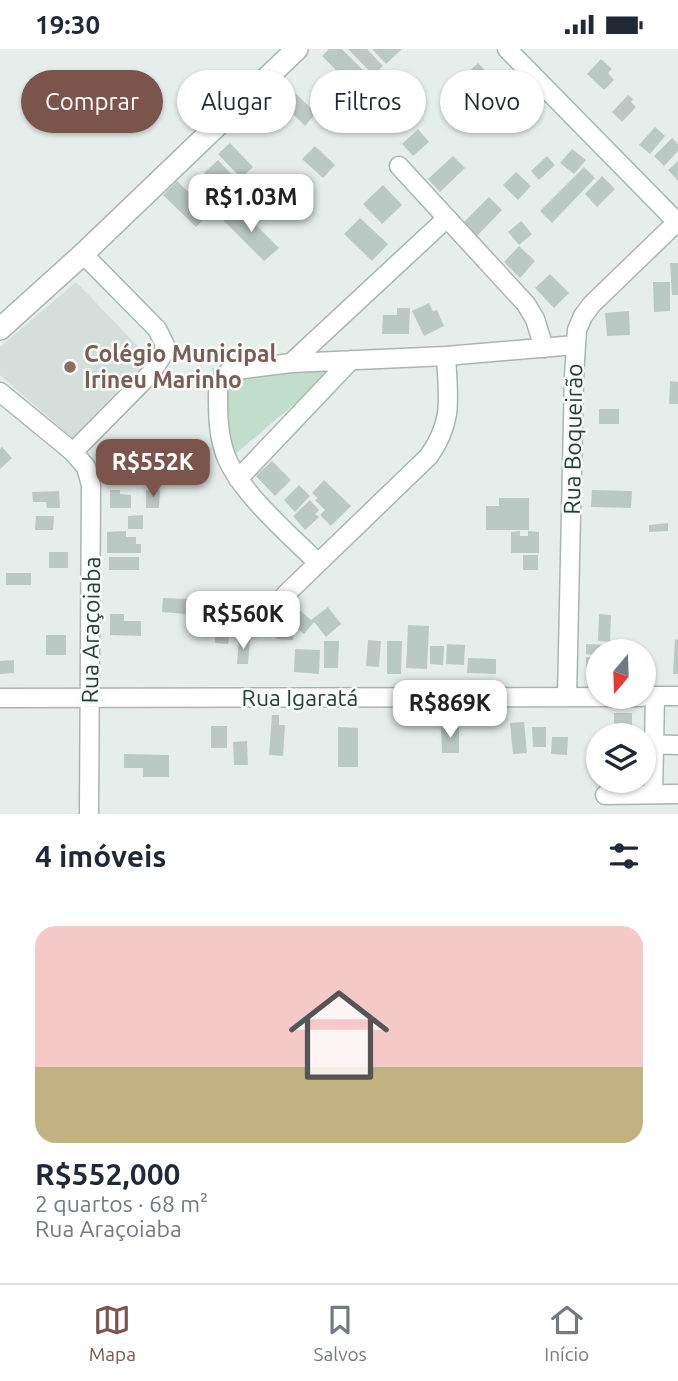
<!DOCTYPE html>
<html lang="pt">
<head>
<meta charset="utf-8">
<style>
  :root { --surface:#fff; --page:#f2f2f3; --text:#1f2937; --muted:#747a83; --line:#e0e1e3; --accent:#7b554c }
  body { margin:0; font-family:Ubuntu,sans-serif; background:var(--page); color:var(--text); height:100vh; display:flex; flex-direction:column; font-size:26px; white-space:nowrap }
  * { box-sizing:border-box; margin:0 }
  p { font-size:23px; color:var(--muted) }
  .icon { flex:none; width:38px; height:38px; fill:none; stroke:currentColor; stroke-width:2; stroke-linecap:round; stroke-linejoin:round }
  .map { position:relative; height:765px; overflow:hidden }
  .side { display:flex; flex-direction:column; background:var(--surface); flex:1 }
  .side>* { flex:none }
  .hud { position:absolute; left:21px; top:21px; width:637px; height:63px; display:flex; gap:14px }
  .needle { width:46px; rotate:199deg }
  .controls { position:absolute; left:586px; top:590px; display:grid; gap:14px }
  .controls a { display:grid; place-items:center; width:70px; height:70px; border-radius:50%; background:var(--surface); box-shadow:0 2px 5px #0004; font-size:35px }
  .price { position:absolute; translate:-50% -60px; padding:0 16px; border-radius:14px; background:#fff; color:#222; font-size:23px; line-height:46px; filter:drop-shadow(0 2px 4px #0008) }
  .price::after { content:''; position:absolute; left:50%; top:42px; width:21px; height:16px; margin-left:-10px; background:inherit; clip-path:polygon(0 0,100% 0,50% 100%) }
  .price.selected { background:var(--accent); color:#fff }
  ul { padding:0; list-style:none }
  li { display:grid; align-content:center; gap:14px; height:371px; padding:0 35px }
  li+li { border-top:2px solid var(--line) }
  li span { display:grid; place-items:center; height:217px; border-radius:21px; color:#555 }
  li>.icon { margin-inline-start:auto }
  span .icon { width:126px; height:126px; fill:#fffc; stroke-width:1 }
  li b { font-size:30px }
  h2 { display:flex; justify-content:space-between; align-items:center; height:84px; padding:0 35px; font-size:30px }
  .chip { padding:0 24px; border-radius:32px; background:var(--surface); box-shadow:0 2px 5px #0004; font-size:24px; line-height:63px }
  .chip.selected { background:var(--accent); color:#fff }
  .status { display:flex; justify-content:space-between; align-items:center; height:49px; padding:0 35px; background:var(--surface); direction:ltr }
  .status svg { height:19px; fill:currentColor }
  .tabs { display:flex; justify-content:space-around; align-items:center; height:98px; border-top:2px solid var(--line); background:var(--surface); font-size:19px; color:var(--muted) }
  .tabs a { display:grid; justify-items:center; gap:4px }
  .tabs .selected { color:var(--accent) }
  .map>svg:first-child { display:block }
  .built { fill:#d4deda }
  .green { fill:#c0dec9 }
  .building { fill:#bbc9c4 }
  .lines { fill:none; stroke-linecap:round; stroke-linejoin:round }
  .minor-casing { stroke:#a8b6b2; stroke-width:21 }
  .tertiary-casing { stroke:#a8b6b2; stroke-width:24 }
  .minor { stroke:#fff; stroke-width:18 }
  .tertiary { stroke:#fff; stroke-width:21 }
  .education-dot { fill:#8d6e63; stroke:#f7faf9; stroke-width:2.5 }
  .labels { text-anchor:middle; stroke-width:5; stroke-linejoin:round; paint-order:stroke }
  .education-label { font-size:23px; font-weight:bold; fill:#785e54; stroke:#f7faf9; text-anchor:start }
  .street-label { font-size:23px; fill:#254039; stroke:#f7faf9 }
</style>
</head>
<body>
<div class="status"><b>19:30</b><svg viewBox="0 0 49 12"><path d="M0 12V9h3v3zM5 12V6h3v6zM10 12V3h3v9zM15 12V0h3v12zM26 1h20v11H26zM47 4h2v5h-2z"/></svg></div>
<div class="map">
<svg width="678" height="765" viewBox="0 0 678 765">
  <rect width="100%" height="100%" fill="#e6eeeb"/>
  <path class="built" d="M76,233L149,309L72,389L0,326V298Z"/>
  <path class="green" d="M289,313L333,322L233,407L212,319Z"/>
  <path class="building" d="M329,0H342L381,39L367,53L322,7Z
    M348,0H367L383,17L373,26Z
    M372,0H402L386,15Z
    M601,10L612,20L608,24L614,31L604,41L587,25Z
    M478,14L490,27L469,47L457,34Z
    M289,38L316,64L305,77L278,50Z
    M628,46L633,50L631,53L636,58L622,73L612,63Z
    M655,78L665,87L650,105L639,96Z
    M418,80L429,93L413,107L402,95Z
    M672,89L678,95V102L664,117L654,107Z
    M230,94L253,118L241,129L218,105Z
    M315,97L335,116L323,129L302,110Z
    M572,100L586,111L574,125L560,114Z
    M453,107L465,119L440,143L428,130Z
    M547,107L555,116L539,131L531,122Z
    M218,111L238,132L224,145L204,124Z
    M678,112V132L668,121Z
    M584,118L595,129L552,174L540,162Z
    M516,123L531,137L518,151L503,136Z
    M602,127L615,140L597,158L585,145Z
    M177,132L210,164L196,178L163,146Z
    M383,136L402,156L382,175L363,155Z
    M489,148L502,161L475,189L461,176Z
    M237,157L279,199L264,212L223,171Z
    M360,169L388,195L372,212L344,185Z
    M521,172L532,185L519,196L508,183Z
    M519,197L535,212L520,229L504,213Z
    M670,214H678V246H672Z
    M550,225L569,244L554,259L535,239Z
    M653,233H670V262L654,263Z
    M429,254L433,262L437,261L444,277L424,287L412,262Z
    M397,259H410L409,285H382L383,266H397Z
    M629,262L630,286L607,287L605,264Z
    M670,332L678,333V355H669Z
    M599,360H619V375H599Z
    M2,398L12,409L0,420V400Z
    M272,412L291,431L275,447L256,427Z
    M324,431L351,457L331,477L320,466L325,461L315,451L318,449L312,444Z
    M299,436L310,447L295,463L284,451Z
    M110,441H120V445L131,446V459H110Z
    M146,441H160L159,459H146Z
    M592,441L632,442L631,459L591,458Z
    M59,442L60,459H47L46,453H33L32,443Z
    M499,449H529V481H486V457H499Z
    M310,451L319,461L315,465L319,468L305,481L293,467Z
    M143,466V480H128V467Z
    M36,467H54L53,481H35Z
    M668,474V482L649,483V476Z
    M126,482V488H136V495H141V504H107V483Z
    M520,482V487H528V482L539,483V504H511V483Z
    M49,503H68V519H49Z
    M523,506H538V521H523Z
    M109,508H139V521H109Z
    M6,524H31V536H6Z
    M163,549L187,550L186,565L162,563Z
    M328,558L341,575L326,588L314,573L304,585L287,571L297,559L311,571Z
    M211,564L235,567L233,588L229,587L228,595L215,594V587L209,586Z
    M110,565H124V572H141V587L110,586Z
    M599,565L611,566L610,593L598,592Z
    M408,576L429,577L427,620L406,619Z
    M276,577H294L293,591L276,590Z
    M46,586H66V606H46Z
    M239,588L250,589L248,615H237Z
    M675,590L678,591V625H673Z
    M368,591L381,592L379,618L366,617Z
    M324,592H339L338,619H324Z
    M387,592H402L401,625H387Z
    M447,595L465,596L464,616L446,615Z
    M586,595L611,596V602H598V619L586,618V608L595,609V606L586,605Z
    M430,597H444L443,616L430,615Z
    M295,600L320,601L319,625L294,623Z
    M468,609L496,610V625L467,624Z
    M14,611V624L0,625V612Z
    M614,664H632V686H614Z
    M272,666H279V676H285L283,707L269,706Z
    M524,673L527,704L513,705L510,674Z
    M211,677H227V699H211Z
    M338,678L358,679V718H338Z
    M532,678H546V698H533Z
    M441,679H459V704H442Z
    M552,688H568L567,706L551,705Z
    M247,692L248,716H234L233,693Z
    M594,698H598V717H593Z
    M124,705L169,706V728H143V719H124Z"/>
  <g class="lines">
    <defs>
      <path id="minor" d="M507,0L677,173
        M399,117L526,255L535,270L544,299
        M291,314L447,169
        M0,343L73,403L86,418L91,436L89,765
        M73,403L152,323L163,305L165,296L157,280L83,205
        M238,430L351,311
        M318,514C289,485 232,437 223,398C218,381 218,362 218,344L219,335L229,322L291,314L446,307L575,296
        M285,546L429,407C454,371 448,349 446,307
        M647,647H678
        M567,648L574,327L577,281L583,267L592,255L678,172
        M0,649L642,648
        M644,695L678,696
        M653,745L655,647
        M605,746L678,745"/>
      <path id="tertiary" d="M0,280L83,205L297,0"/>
    </defs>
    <use href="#minor" class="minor-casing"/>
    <use href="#tertiary" class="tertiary-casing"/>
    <use href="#minor" class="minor"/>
    <use href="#tertiary" class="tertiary"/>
  </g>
  <circle class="education-dot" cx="70" cy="318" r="7"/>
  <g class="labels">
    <g class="education-label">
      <text x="84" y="313">Colégio Municipal<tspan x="84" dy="26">Irineu Marinho</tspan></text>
    </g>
    <g class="street-label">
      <text transform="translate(573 390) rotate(-89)" y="8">Rua Boqueirão</text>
      <text transform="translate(91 581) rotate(-89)" y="8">Rua Araçoiaba</text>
      <text x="300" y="657">Rua Igaratá</text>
    </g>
  </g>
</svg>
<div class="controls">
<a><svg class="needle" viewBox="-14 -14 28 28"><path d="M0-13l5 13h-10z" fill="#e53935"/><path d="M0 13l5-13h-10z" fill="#747a83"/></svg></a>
<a><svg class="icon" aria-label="layers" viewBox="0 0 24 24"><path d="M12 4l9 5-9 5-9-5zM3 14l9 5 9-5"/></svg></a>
</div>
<b class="price" style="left:251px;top:185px">R$1.03M</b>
<b class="price selected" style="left:153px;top:450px">R$552K</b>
<b class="price" style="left:243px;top:602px">R$560K</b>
<b class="price" style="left:450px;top:691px">R$869K</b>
<div class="hud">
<a class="chip selected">Comprar</a>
<a class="chip">Alugar</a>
<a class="chip">Filtros</a>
<a class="chip">Novo</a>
</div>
</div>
<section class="side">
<h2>4 imóveis<svg class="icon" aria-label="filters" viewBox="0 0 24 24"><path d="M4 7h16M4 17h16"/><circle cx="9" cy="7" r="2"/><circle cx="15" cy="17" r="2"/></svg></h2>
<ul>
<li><span style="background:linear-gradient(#f6c9c9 65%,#c2b280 0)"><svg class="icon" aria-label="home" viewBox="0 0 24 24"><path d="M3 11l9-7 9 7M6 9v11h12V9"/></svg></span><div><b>R$552,000</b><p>2 quartos · 68 m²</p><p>Rua Araçoiaba</p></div></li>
</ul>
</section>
<nav class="tabs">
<a class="selected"><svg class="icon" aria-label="map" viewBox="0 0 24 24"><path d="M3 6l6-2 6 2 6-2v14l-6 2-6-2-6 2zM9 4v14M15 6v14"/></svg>Mapa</a>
<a><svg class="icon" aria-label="saved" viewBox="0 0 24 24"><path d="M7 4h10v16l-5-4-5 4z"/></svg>Salvos</a>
<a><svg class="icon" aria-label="home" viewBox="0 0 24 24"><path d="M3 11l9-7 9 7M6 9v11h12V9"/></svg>Início</a>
</nav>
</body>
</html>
